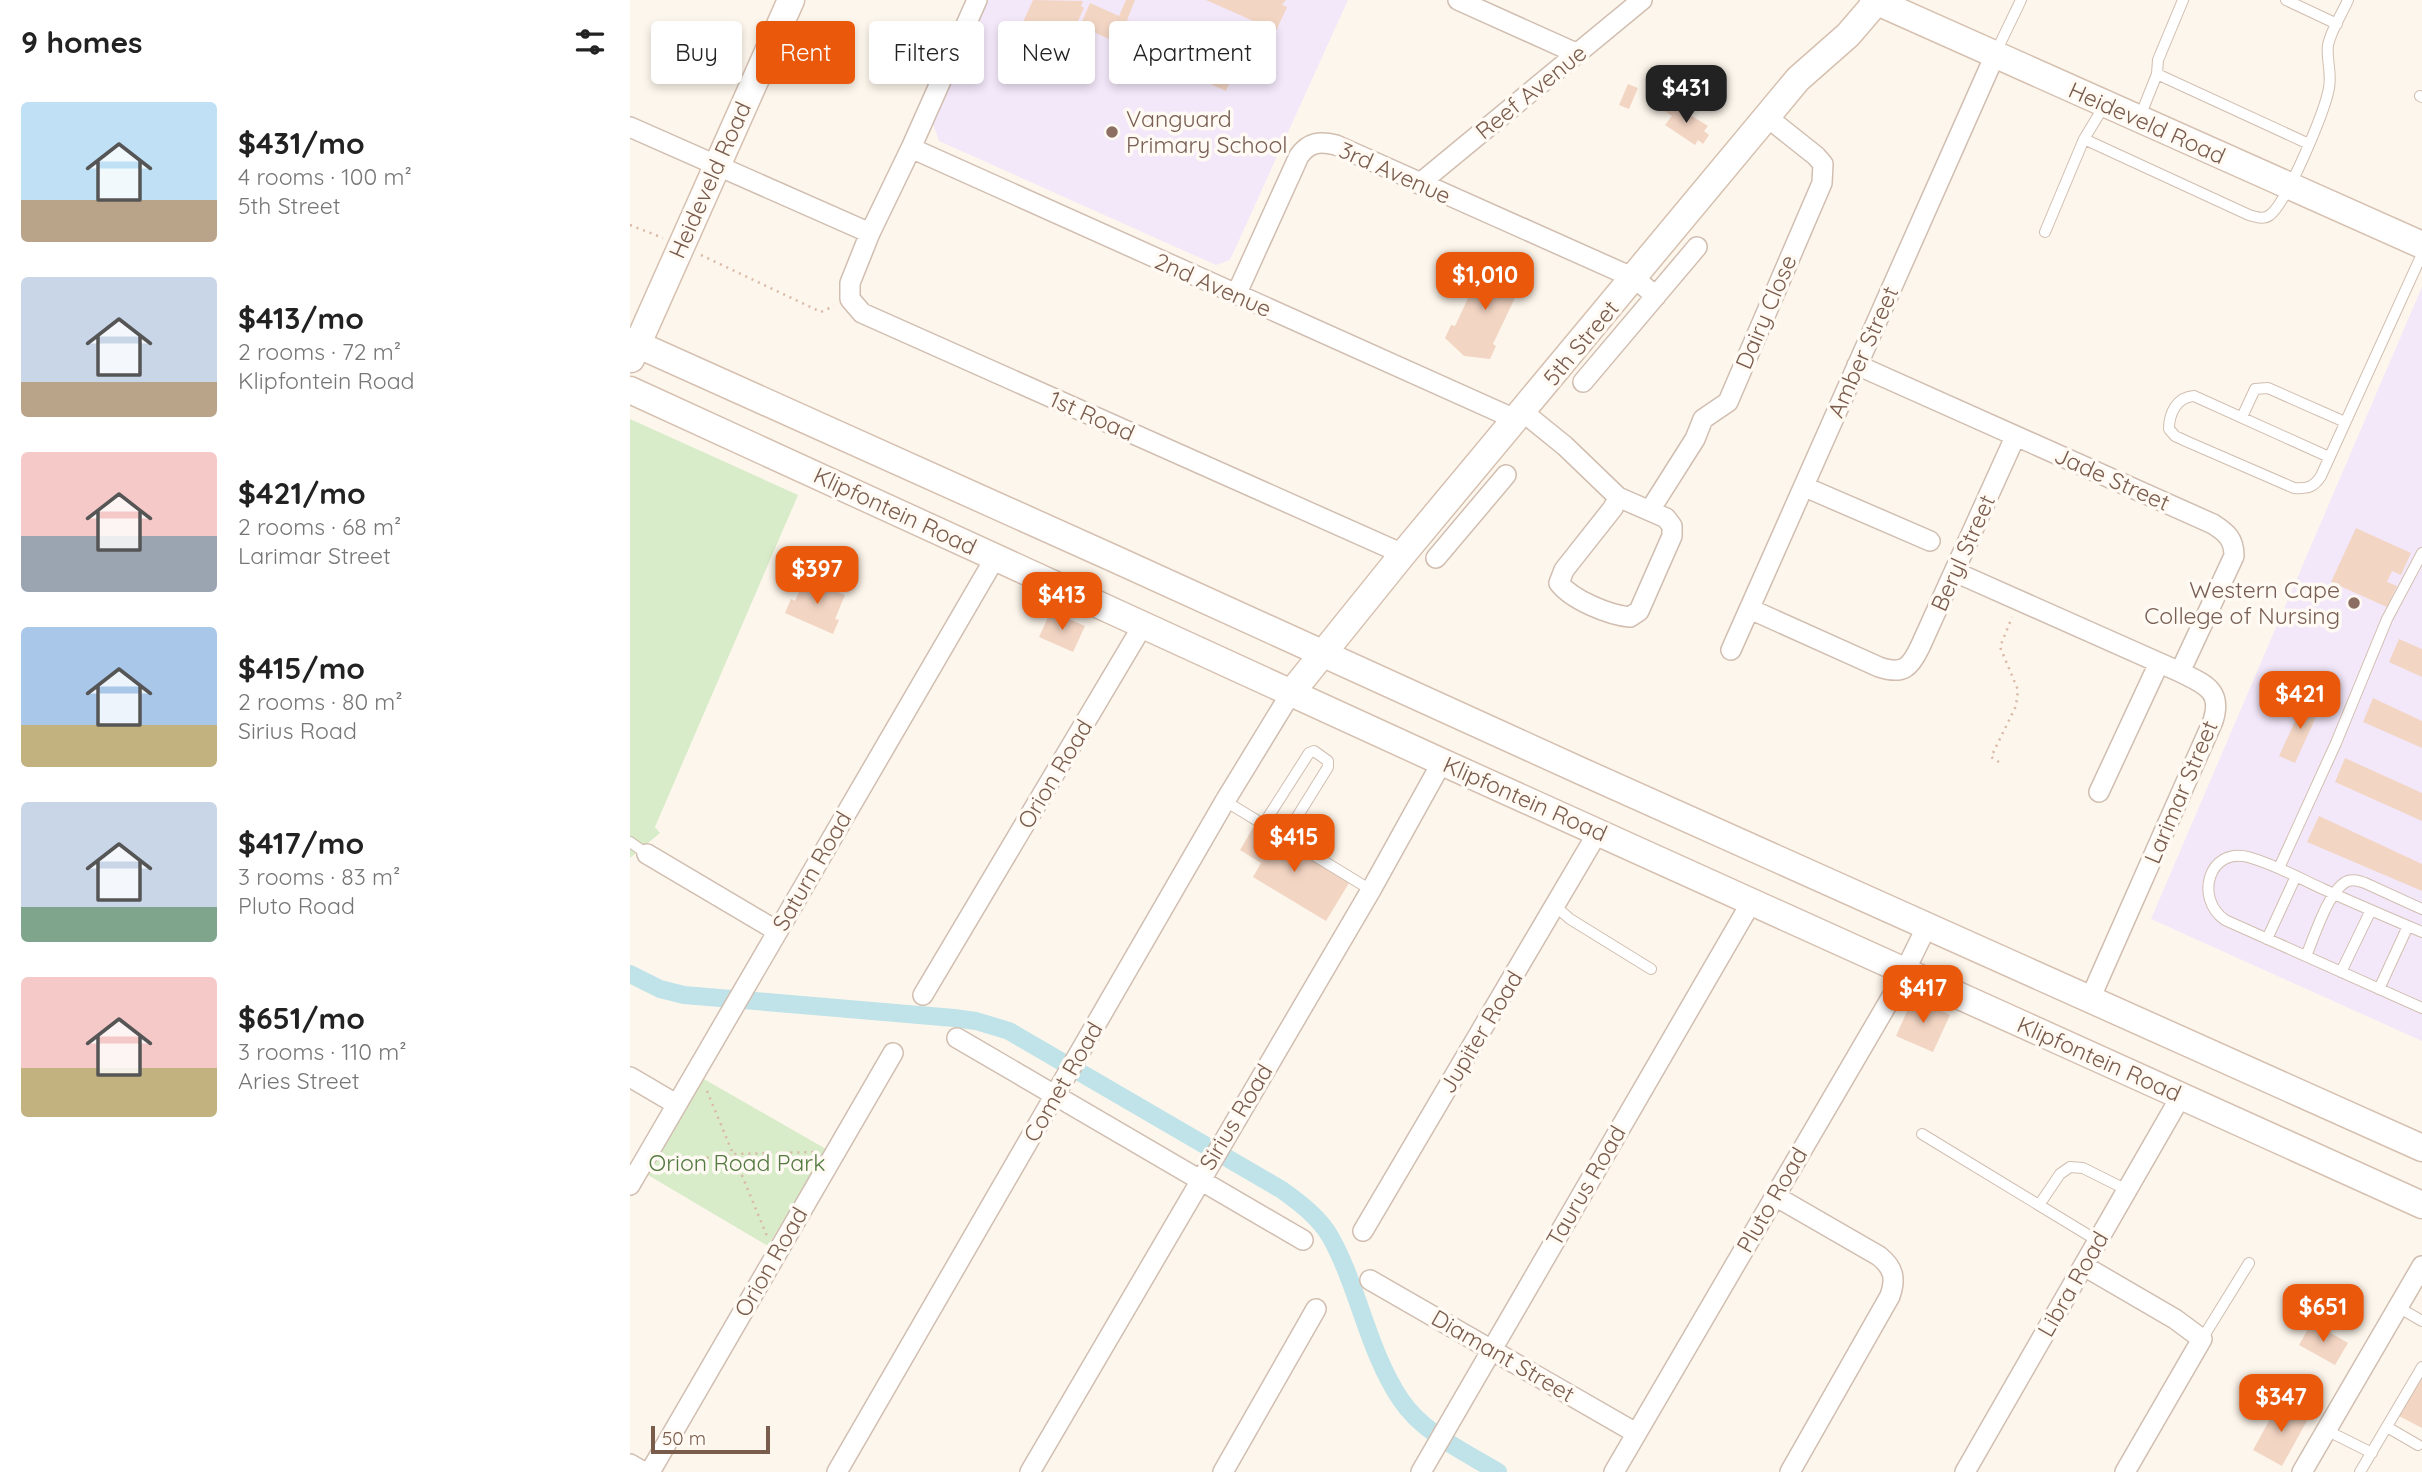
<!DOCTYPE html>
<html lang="en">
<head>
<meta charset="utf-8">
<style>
  :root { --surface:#fff; --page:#f6f6f6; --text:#222; --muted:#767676; --accent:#ea580c }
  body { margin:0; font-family:Quicksand,sans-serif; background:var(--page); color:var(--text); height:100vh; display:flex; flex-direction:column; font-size:26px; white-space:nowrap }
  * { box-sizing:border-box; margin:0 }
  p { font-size:23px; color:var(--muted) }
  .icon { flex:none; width:38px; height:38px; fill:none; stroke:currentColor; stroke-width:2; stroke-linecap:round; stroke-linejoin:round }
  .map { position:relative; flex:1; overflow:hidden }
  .drawer { display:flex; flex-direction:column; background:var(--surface); width:630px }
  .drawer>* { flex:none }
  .hud { position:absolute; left:21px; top:21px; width:665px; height:63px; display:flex; gap:14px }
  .scale { position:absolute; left:21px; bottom:18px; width:119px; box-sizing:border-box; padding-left:7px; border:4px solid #7a5c4d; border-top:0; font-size:19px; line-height:24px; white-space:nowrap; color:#7a5c4d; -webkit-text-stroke:5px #fffaf3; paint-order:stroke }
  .price { position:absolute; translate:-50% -60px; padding:0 16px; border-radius:14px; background:var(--accent); color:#fff; font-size:23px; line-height:46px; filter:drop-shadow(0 2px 4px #0008) }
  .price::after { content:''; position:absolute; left:50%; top:42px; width:21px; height:16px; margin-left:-10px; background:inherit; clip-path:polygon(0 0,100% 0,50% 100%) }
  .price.selected { background:#222; color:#fff }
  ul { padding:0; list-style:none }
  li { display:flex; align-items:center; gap:21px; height:175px; padding:0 21px }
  li span { display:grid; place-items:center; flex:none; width:196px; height:140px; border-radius:7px; color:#555 }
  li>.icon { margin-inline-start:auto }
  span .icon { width:84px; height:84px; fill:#fffc; stroke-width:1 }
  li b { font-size:30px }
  h2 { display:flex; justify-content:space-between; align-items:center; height:84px; padding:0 21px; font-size:30px }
  .chip { padding:0 24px; border-radius:7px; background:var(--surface); box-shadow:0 4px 10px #0003; font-size:24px; line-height:63px }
  .chip.selected { background:var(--accent); color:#fff }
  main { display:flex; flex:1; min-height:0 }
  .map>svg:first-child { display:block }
  .education { fill:#f3e8fa }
  .green { fill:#d8ecc9 }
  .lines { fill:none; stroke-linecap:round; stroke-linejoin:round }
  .canal { stroke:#bfe3e8; stroke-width:18 }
  .building { fill:#f3d5c3 }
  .lane-casing { stroke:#d1beb0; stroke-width:12 }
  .street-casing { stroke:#d1beb0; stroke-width:22 }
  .secondary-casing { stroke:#d6c0b0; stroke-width:29 }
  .path { stroke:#d9b8a5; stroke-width:2.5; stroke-dasharray:2 5; stroke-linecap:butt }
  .lane { stroke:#fff; stroke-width:10 }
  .street { stroke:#fff; stroke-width:19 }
  .secondary { stroke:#fff; stroke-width:26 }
  .education-dot { fill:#8d6e63; stroke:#fffaf3; stroke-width:2.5 }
  .labels { text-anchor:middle; stroke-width:7; stroke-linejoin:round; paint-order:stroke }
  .street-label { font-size:23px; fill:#7a5c4d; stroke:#fffaf3 }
  .education-label { font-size:23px; fill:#785e54; stroke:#fffaf3; text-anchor:start }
  .park-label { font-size:23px; fill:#537a41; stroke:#fffaf3 }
</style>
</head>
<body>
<main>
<section class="drawer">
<h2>9 homes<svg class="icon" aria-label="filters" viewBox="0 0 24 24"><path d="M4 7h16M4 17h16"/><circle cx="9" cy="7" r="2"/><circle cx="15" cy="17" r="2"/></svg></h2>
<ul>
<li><span style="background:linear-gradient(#bfe0f5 70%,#b9a48a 0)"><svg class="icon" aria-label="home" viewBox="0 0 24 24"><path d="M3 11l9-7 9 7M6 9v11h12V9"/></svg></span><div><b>$431/mo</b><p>4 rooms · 100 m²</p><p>5th Street</p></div></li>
<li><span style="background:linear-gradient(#c9d6e8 75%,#b9a48a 0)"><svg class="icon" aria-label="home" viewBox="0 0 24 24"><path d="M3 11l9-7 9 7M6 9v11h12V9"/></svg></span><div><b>$413/mo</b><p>2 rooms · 72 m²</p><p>Klipfontein Road</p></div></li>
<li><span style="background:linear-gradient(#f6c9c9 60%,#9aa5b1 0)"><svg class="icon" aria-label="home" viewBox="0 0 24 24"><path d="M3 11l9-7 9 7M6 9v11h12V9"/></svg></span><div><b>$421/mo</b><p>2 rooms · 68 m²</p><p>Larimar Street</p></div></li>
<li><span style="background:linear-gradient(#a9c7e8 70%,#c2b280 0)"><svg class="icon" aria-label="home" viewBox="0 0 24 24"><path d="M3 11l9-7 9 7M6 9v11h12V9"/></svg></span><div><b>$415/mo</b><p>2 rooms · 80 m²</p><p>Sirius Road</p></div></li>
<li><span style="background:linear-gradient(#c9d6e8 75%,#7fa58c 0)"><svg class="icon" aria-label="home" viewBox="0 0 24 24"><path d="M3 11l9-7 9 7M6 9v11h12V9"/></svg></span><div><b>$417/mo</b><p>3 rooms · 83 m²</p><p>Pluto Road</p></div></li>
<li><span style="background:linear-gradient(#f6c9c9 65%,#c2b280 0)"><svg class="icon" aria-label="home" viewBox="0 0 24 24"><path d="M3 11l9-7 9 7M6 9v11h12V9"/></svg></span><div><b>$651/mo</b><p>3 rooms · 110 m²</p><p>Aries Street</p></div></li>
</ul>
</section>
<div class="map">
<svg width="1792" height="1472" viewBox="0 0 1792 1472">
  <rect width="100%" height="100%" fill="#fdf6ec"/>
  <path class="education" d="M358,0H718L600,260L586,265L309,141L303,124Z
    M1792,287V1041L1521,919Z"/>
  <path class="green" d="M0,419L168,495L25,827L30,833L0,858Z
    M74,1079L196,1149L138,1246L18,1175Z"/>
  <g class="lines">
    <path class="canal" d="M0,974L30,989L54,995L324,1018L346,1021L379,1031L652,1190C670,1203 690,1218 701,1238C729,1289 738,1351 771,1400C793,1433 835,1452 868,1472"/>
  </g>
  <path class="building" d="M403,0L453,1L451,6L454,8L423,75L378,55Z
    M496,0H505L497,20L606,68L596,91L450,26L460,3L489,16Z
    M576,0H656L652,5L657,7L646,31Z
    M578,22L619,40L607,66L566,48Z
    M998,84L1008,88L999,109L989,105Z
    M1039,102L1078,126L1074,131L1079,135L1073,144L1068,140L1065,145L1035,125L1042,116L1033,110Z
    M855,262L876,269L893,281L863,344L866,346L860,359L834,356L815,338L821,325L825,326Z
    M1726,528L1781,553L1771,575L1762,571L1757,582L1767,586L1757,607L1701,582Z
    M175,578L215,595L205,619L209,620L203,634L155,613L161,599L165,601Z
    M421,611L455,626L443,652L409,637Z
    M1769,639L1792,649V677L1759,662Z
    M1743,698L1792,721V748L1733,722Z
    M1675,699L1691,706L1665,763L1649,756Z
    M1715,758L1792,793V821L1705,782Z
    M1689,816L1792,864V891L1677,842Z
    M624,826L719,883L696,921L623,877L631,863L610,850Z
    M1283,998L1320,1015L1303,1052L1266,1036Z
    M1682,1322L1718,1343L1705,1365L1669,1345Z
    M1792,1376V1428L1769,1416Z
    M1650,1401L1679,1417L1652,1466L1623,1450Z"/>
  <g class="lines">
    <defs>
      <path id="lane" d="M1656,0L1707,24
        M1365,54L1391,0
        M1527,74L1679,144
        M1790,96L1792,97
        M1509,119L1527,74L1528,60L1553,0
        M1454,139L1619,215C1627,217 1633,220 1640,215C1657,202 1695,111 1699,88C1702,73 1696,58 1698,45C1701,30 1712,14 1718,0
        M1415,232L1454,139L1474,106
        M1612,417L1625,389L1638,388L1715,422
        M1699,457L1564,396C1547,397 1539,413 1539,429L1545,436L1558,442L1664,488C1678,489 1684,487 1691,476L1792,254
        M595,801L741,890
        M633,825L679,753L684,751L698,761V767L654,838
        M0,842L17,854
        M1649,868L1706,743L1757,619L1792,553
        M925,906L940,919L1021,969
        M1792,932C1759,918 1726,904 1693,889C1669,878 1644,864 1618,857C1579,847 1564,898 1595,920L1792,1008
        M1637,939L1666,876
        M1676,956C1684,938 1699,888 1718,881C1724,879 1729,881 1735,883L1792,909
        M1711,972L1741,910
        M1749,989L1778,926
        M1292,1134L1468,1241
        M1409,1205L1430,1174L1440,1167L1453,1168L1497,1190
        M1768,1307L1792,1321
        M1572,1339L1619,1263
        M1757,1427L1788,1445
        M1696,1430L1742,1453
        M1730,1472L1792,1367"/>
      <path id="street" d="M347,0L281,148L240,233L220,283V299L232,313L773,554
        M828,0L948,54
        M0,127L240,233
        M281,148L887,420
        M789,184L1012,0
        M606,295L669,156C679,142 690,141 706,145L1004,278L1026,296
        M1227,365L1583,524C1597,533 1604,539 1604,556L1550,672
        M953,382L1067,247
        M893,412L935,446L988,497L1036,518L1042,526V536L1009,611L1000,617C979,615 942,600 929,583L934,570L983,508L988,497
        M1175,487L1300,541
        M1020,510L1065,439L1073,419L1098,402L1192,183L1193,164L1186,156L1137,117
        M806,558L876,475
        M1325,572L1550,672C1574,684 1593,690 1583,721L1460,999
        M1120,609L1249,667C1273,675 1280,668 1290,647L1385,437
        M1101,650L1365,55
        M1469,792L1529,663
        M17,854L147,931
        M293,995L513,625
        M327,1038L673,1240
        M0,1077L46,1104
        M0,1185L365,558
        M1145,1196L1249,1256C1264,1268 1266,1279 1260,1296L1160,1472
        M733,1231L968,832
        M1454,1266L1545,1319L1572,1339L1495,1472
        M740,1280L1006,1433
        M0,1464L14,1472
        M20,1472L263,1053
        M207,1472L595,801L661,693
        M400,1472L741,890L812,762
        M593,1472L686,1309
        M791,1472L1122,901
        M984,1472L1265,991L1297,926
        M1335,1472L1551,1096
        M1672,1472L1792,1266"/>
      <path id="secondary" d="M1243,0L1792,245
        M0,341L485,559L951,771L1792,1148
        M1,359L161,0
        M0,390L812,762L1792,1205
        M661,693L773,554L1168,79L1218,35L1248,0"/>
    </defs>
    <use href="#lane" class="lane-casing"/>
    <use href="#street" class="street-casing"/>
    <use href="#secondary" class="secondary-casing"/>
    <path class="path" d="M0,225L33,238
      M71,255L191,312L204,306
      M1369,762L1361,757L1386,706L1388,690L1370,647L1382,617
      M77,1091L137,1236
      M35,1163L105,1154L185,1152"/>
    <use href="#lane" class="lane"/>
    <use href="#street" class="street"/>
    <use href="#secondary" class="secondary"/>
  </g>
  <g class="education-dot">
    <circle cx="482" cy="132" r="7"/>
    <circle cx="1724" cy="603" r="7"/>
  </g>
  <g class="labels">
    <g class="street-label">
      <text transform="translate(901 92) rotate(-39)" y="8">Reef Avenue</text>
      <text transform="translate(1517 123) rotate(24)" y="8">Heideveld Road</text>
      <text transform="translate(765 173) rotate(24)" y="8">3rd Avenue</text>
      <text transform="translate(80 180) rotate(-66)" y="8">Heideveld Road</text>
      <text transform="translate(583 285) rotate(24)" y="8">2nd Avenue</text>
      <text transform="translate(1136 312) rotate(-67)" y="8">Dairy Close</text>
      <text transform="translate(951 343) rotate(-50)" y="8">5th Street</text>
      <text transform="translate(1233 352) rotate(-66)" y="8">Amber Street</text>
      <text transform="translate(462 416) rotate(24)" y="8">1st Road</text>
      <text transform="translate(1482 479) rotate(24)" y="8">Jade Street</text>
      <text transform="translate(265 511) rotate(25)" y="8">Klipfontein Road</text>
      <text transform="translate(1333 553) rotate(-66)" y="8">Beryl Street</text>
      <text transform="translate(425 774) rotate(-59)" y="8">Orion Road</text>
      <text transform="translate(1551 792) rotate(-67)" y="8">Larimar Street</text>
      <text transform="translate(895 799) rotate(24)" y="8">Klipfontein Road</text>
      <text transform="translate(182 871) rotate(-60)" y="8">Saturn Road</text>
      <text transform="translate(851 1032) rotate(-59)" y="8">Jupiter Road</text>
      <text transform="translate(1469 1059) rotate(24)" y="8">Klipfontein Road</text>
      <text transform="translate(433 1082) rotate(-60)" y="8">Comet Road</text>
      <text transform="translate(606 1117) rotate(-59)" y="8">Sirius Road</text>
      <text transform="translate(956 1186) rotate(-60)" y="8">Taurus Road</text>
      <text transform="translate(1142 1200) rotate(-60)" y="8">Pluto Road</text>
      <text transform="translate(141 1262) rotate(-60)" y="8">Orion Road</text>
      <text transform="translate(1443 1284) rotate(-60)" y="8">Libra Road</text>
      <text transform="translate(873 1356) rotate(30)" y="8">Diamant Street</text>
    </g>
    <g class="education-label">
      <text x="496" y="127">Vanguard<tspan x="496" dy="26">Primary School</tspan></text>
      <text x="1710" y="598" text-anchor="end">Western Cape<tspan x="1710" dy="26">College of Nursing</tspan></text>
    </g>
    <g class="park-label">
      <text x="107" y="1171">Orion Road Park</text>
    </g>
  </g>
</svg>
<div class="scale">50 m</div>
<b class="price selected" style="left:1056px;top:125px">$431</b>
<b class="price" style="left:855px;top:312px">$1,010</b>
<b class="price" style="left:187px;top:606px">$397</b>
<b class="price" style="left:432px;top:632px">$413</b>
<b class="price" style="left:1670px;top:731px">$421</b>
<b class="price" style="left:664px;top:874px">$415</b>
<b class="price" style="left:1293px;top:1025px">$417</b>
<b class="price" style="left:1693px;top:1344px">$651</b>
<b class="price" style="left:1651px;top:1434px">$347</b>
<div class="hud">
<a class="chip">Buy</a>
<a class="chip selected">Rent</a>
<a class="chip">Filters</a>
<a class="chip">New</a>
<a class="chip">Apartment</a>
</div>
</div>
</main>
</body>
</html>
